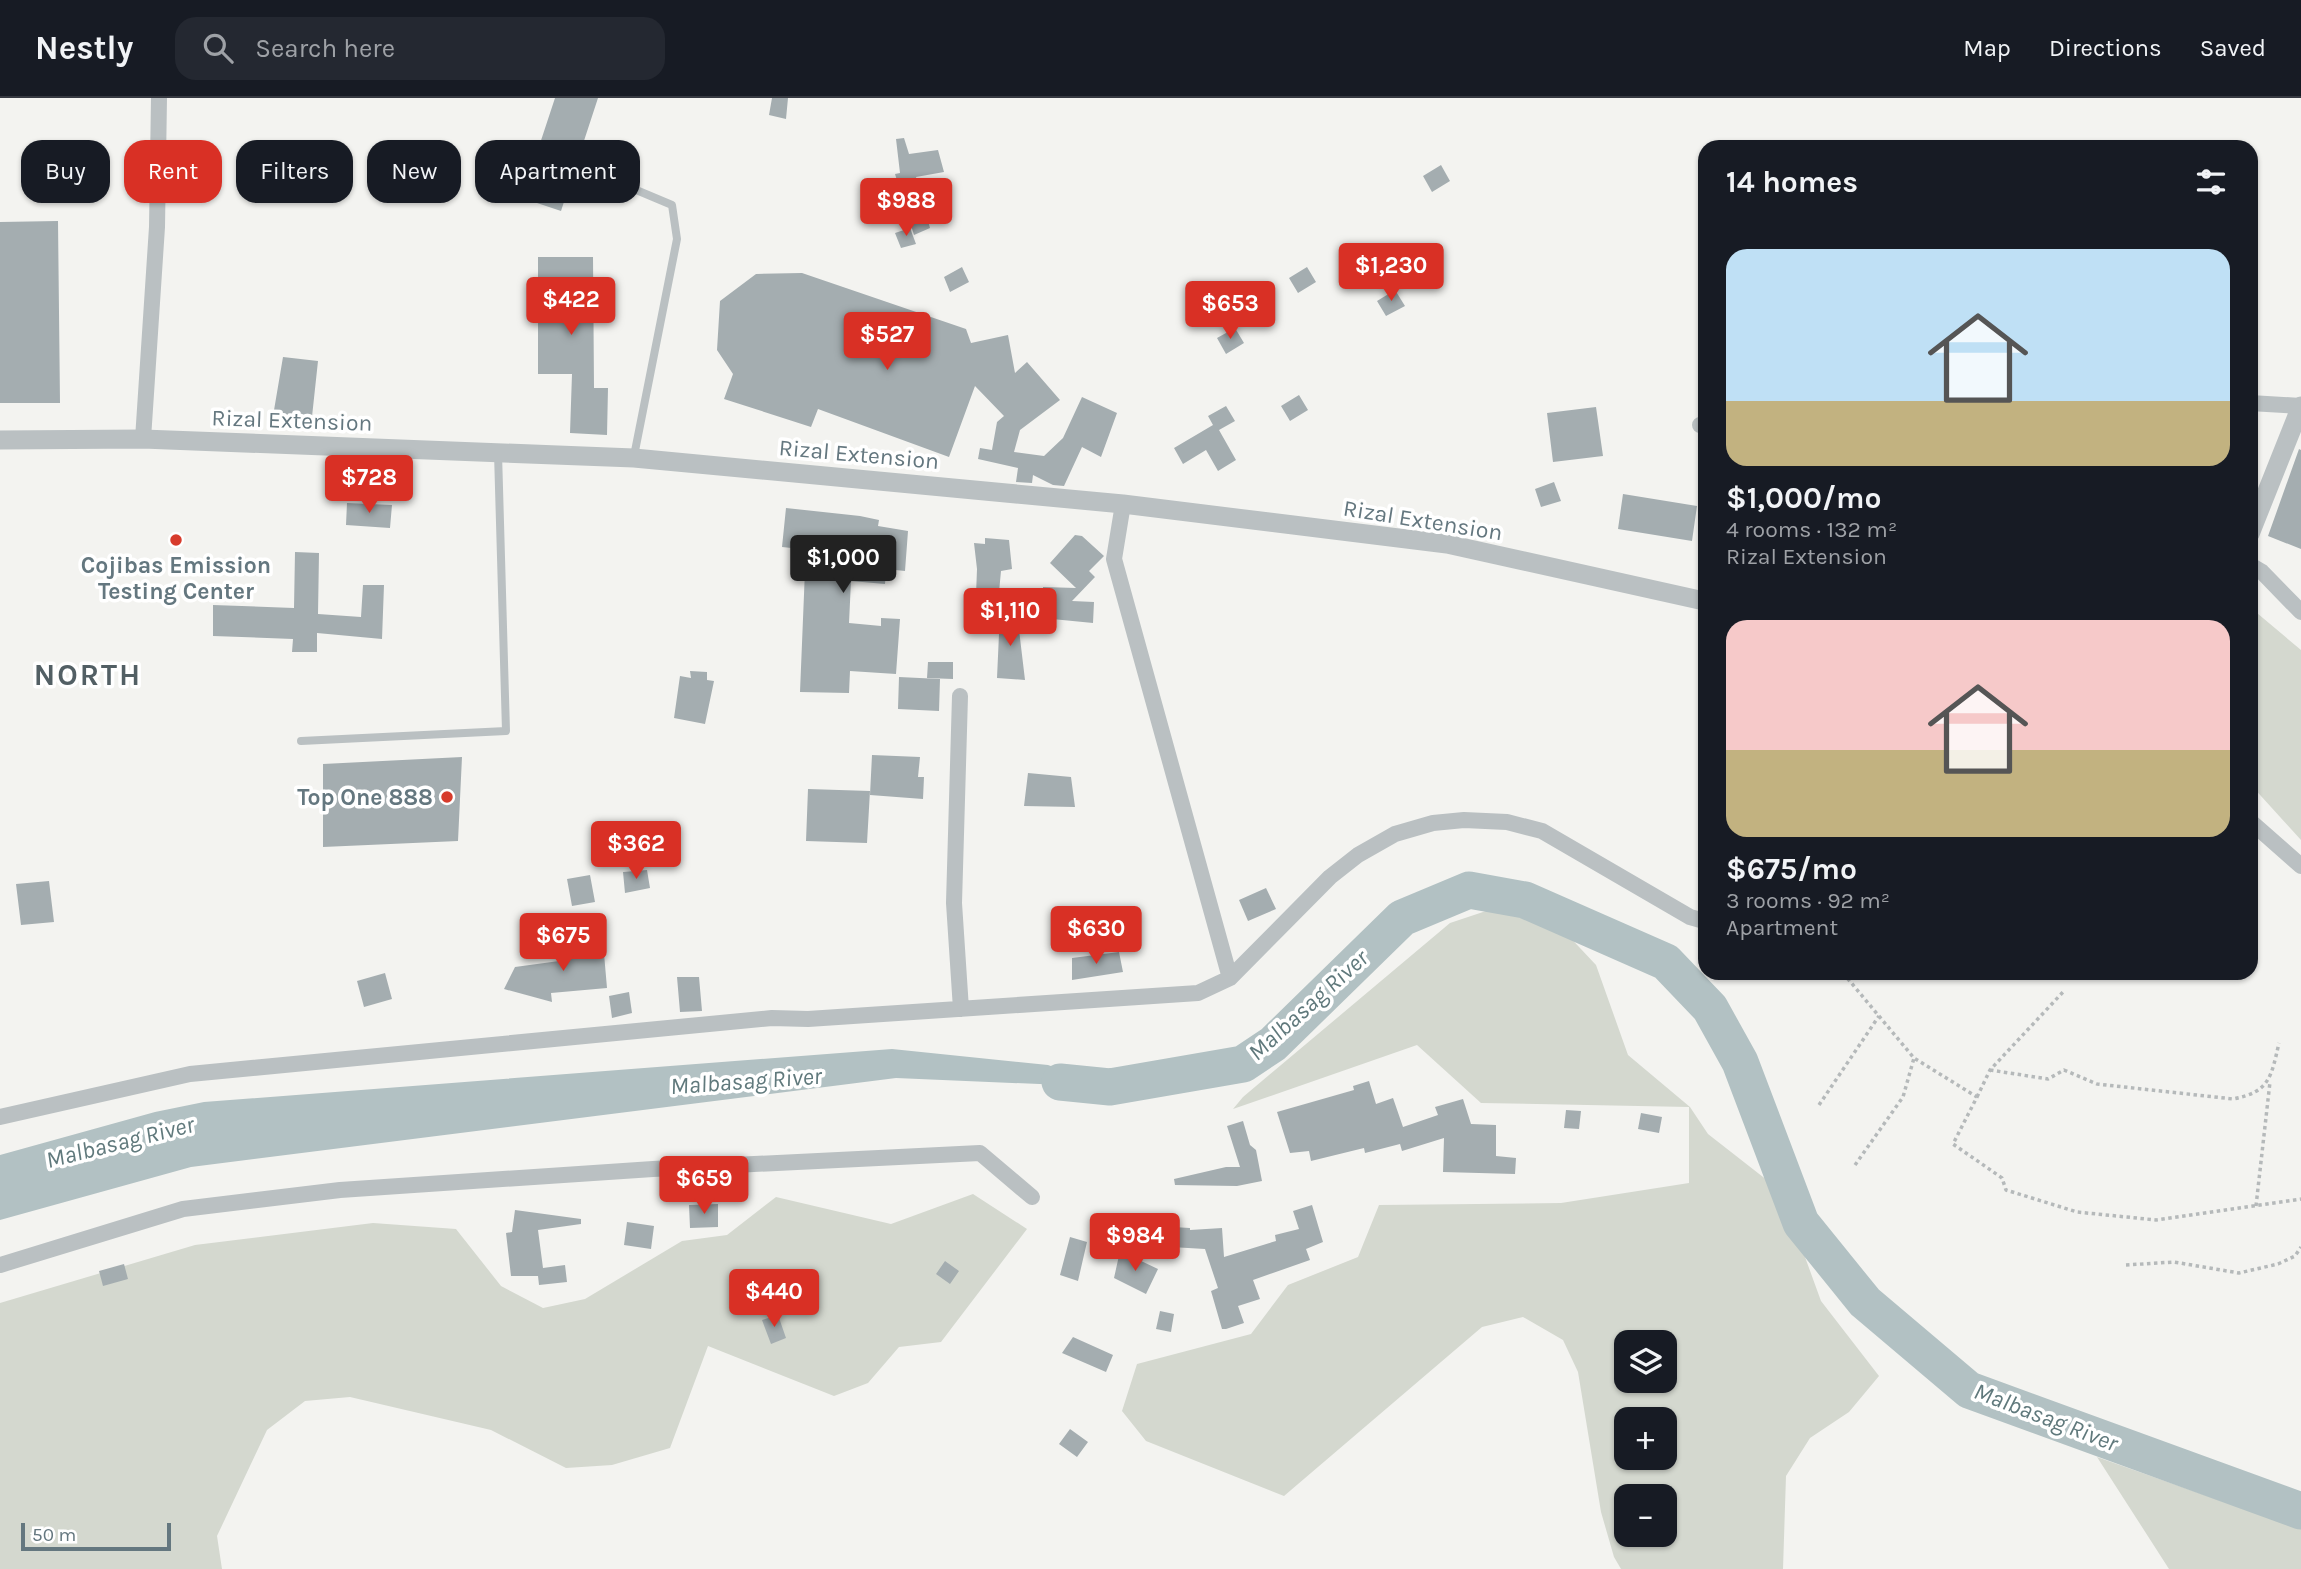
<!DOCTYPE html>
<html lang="en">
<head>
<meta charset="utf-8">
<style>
  :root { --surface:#171b24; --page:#242831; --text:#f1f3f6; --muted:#9ea1a6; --line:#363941; --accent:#d93025 }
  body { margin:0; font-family:Karla,sans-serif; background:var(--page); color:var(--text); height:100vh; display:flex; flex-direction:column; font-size:26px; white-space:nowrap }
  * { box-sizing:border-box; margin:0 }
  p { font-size:23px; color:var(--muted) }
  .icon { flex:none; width:38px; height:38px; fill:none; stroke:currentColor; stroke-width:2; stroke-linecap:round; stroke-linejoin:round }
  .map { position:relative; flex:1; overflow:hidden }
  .panel { position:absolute; left:1698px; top:42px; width:560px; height:840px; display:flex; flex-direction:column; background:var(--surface); border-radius:21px; box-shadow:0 2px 5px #0004 }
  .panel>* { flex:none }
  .banner { position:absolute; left:21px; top:42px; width:665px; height:63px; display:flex; gap:14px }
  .fabs { position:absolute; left:1614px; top:1232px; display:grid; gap:14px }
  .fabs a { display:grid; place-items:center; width:63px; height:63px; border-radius:14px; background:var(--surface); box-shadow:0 2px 5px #0004; font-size:35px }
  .scale { position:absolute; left:21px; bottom:18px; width:150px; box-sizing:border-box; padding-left:7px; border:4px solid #64777f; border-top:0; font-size:19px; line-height:24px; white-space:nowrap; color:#64777f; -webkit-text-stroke:5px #fff; paint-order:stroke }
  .price { position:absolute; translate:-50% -60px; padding:0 16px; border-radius:7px; background:var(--accent); color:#fff; font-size:23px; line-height:46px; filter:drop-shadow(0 2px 4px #0008) }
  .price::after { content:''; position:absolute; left:50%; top:42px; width:21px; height:16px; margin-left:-10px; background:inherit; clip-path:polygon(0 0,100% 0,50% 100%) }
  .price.active { background:#222; color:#fff }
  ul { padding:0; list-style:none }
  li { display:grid; align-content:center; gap:14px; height:371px; padding:0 28px }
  li span { display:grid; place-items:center; height:217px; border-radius:21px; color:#555 }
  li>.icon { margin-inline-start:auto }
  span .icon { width:126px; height:126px; fill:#fffc; stroke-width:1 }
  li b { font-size:30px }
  h2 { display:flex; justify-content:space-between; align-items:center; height:84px; padding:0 28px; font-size:30px }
  .tag { padding:0 24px; border-radius:21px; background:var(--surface); box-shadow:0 2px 5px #0004; font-size:24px; line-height:63px }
  .tag.active { background:var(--accent); color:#fff }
  header { display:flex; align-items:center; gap:42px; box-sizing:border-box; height:98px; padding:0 35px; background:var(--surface); border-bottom:2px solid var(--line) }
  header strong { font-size:33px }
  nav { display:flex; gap:38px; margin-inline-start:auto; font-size:24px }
  .search { width:490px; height:63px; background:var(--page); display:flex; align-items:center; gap:18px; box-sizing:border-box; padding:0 24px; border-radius:21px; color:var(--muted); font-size:26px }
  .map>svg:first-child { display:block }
  .green { fill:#d4d8cf; fill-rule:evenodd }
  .water { fill:#b2c1c3 }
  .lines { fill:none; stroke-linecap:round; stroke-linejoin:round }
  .river { stroke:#b2c1c3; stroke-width:37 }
  .building { fill:#a4adb0 }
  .path { stroke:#b5b9ba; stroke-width:3.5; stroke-dasharray:3.5 3.5; stroke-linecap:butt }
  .service { stroke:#bac0c2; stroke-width:8 }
  .minor { stroke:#bac0c2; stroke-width:16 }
  .tertiary { stroke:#bac0c2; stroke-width:19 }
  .poi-dot { fill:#d73b2c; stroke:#fff; stroke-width:2.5 }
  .labels { text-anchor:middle; stroke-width:7; stroke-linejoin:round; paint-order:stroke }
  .street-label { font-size:23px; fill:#64777f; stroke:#fff }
  .poi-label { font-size:23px; font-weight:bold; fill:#64777f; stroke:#fff }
  .water-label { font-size:24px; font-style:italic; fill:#60797c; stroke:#fff }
  .district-label { font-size:30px; font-weight:bold; letter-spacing:2px; fill:#525f64; stroke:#fff }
</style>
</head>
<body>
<header>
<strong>Nestly</strong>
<div class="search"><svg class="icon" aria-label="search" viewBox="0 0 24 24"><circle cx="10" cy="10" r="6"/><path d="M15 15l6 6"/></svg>Search here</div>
<nav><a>Map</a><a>Directions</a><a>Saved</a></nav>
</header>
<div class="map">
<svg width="2301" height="1471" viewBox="0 0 2301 1471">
  <rect width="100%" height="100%" fill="#f3f3f0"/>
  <path class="green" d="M2251,510L2301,552V742L2251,687Z
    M1492,811L1541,821L1564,833L1596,867L1628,957L1690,1009L1708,1036L1781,1093L1821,1203L1879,1278L1849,1314L1810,1340L1786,1378L1783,1471H1621L1614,1459L1601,1414L1578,1274L1563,1242L1523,1219L1482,1229L1284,1398L1146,1343L1122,1313L1137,1266L1251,1236L1288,1187L1358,1159L1379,1107L1561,1105L1689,1085V1009L1481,1005L1417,947L1233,1011L1243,999L1450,825ZM1664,1244V1283H1626V1244ZM1626,1321H1664V1360H1626ZM1626,1398H1664V1437H1626Z
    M973,1096L1027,1131L941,1244L899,1249L868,1285L834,1298L708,1248L670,1350L612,1367L566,1370L491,1332L350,1299L305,1303L267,1332L217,1438L222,1471H0V1205L195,1147L373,1125L456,1131L501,1188L543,1210L585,1201L682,1143L727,1137L776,1099L891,1126Z
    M2097,1359L2301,1431V1471H2169Z"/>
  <path class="water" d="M892,951L1048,967L1110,989L896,980L191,1069L0,1122V1057L155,1014L204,1004Z"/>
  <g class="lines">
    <path class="river" d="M1060,984L1110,989L1243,966L1273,946L1402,820L1469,792L1525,802L1666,864L1710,910L1740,964L1801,1125L1865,1204L1969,1292L2301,1413"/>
  </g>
  <path class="building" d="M555,0H598L561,113L522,100Z
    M772,0H788L786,21L769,17Z
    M904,40L909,56L938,52L944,74L916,79L930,130L914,137L895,76L900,75L896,41Z
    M1441,67L1450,83L1432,94L1423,78Z
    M58,123L60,305H0V124Z
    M910,130L916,146L901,150L895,135Z
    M538,159H593L594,290H608L607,337L570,335L572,276H538Z
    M962,169L969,184L950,194L944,179Z
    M1307,169L1316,184L1298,195L1289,180Z
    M802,175L966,231L971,245L1008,237L1015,275L1027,264L1060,302L1020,332L1014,354L1044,358L1063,340L1082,299L1117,315L1101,359L1082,349L1064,388L1053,387L1033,377L1032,385L1016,384L1018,370L978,361L980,350L992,352L997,324L1004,318L975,288L949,359L818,311L811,329L724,301L733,276L717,252L720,203L756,176Z
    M1395,192L1405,208L1386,218L1377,203Z
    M1265,199L1273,215L1255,226L1246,210Z
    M1235,230L1244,245L1226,256L1217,240Z
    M283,259L318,263L311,328L272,324Z
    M1299,297L1308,312L1290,323L1281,308Z
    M1226,308L1235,323L1219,332L1236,362L1218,373L1206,352L1183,366L1174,350L1213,327L1208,318Z
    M1596,309L1603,358L1553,364L1547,315Z
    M2299,351L2301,352V451L2268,438Z
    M1554,384L1561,403L1541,409L1535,391Z
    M1623,396L1697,408L1692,443L1618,431Z
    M347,405L392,407L390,430L346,427Z
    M786,410L860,418L879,422L878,428L908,433L905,473L886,471L885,486L851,483L849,525L881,528V520L900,521L896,576L850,573L849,595L800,594L805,472H798L801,451L782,449Z
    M1075,437L1082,438L1104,458L1089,473L1095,479L1072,503L1094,504L1093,525L1042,520L1043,489L1076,490L1050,465Z
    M985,440L1009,442L1012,471L1001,473L996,526L975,523L977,471L974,445L985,446Z
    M295,454L319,455L318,516L361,519L363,487H384L382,541L317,535V554H292L293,541L213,538V507L294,510Z
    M1000,514L1017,515L1025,582L997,580Z
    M928,564H953V581L927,580Z
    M690,573L707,574V582L714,583L705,626L674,620L680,578L691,580Z
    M899,579L940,581L939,613L898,611Z
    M872,657L920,659L918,679H924L923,701L870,697Z
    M462,659L458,743L323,749V666Z
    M1028,675L1071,679L1075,709L1024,708Z
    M808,691L870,693L867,745L806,743Z
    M647,772L650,790L625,795L623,774Z
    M590,777L595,804L572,808L567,781Z
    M49,783L54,824L21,827L16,786Z
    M1266,790L1276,811L1248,823L1239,802Z
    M603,844L607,890L551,895L552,904L504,891L515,869L559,863L558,851L571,846Z
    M1119,854L1123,874L1072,882V860Z
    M385,875L392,901L364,909L357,883Z
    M677,879H699L702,913L680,914Z
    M629,894L632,915L612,920L609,898Z
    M1369,983L1376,1006L1393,1000L1403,1029L1438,1017L1435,1009L1463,1001L1471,1026L1496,1027V1058L1516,1060L1515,1076L1443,1074L1444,1040L1402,1053L1400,1046L1365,1055L1364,1050L1311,1063L1309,1053L1290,1055L1277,1014L1354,992L1353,988Z
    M1566,1012L1581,1013L1579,1031L1564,1030Z
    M1641,1015L1662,1019L1659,1035L1638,1031Z
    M1243,1023L1250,1047L1256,1052L1262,1083L1237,1088L1175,1087L1174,1081L1226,1069H1240L1227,1028Z
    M718,1106V1129L690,1130L689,1107Z
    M1312,1107L1323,1144L1306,1151L1310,1162L1253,1182L1260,1201L1238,1208L1244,1225L1226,1231H1222L1211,1193L1218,1190L1205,1151L1154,1148L1155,1128L1190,1130V1132L1222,1130L1224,1159L1276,1143L1275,1137L1299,1131L1293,1113Z
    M515,1112L581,1121V1126L538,1132L543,1170L565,1167L567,1184L539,1187L538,1178H511L506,1135L512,1134Z
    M627,1124L654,1128L651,1151L624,1147Z
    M1070,1139L1087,1144L1078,1183L1060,1177Z
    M1120,1153L1158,1171L1146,1196L1114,1180Z
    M945,1163L959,1173L950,1186L936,1176Z
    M124,1166L128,1181L103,1188L99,1173Z
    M1160,1213L1174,1216L1171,1234L1156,1231Z
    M778,1217L786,1240L771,1246L762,1222Z
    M1073,1239L1113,1257L1106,1274L1062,1255Z
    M1070,1331L1088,1344L1077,1359L1059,1346Z"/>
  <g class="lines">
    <path class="path" d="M1843,875L1914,960L1977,999L1953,1046L2002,1080L2006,1092L2077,1114L2156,1122L2301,1101
      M1990,972L2048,981L2064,972L2097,986L2233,1001C2270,994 2271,979 2279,945
      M1977,999L1990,972L2064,893
      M1819,1007L1879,918
      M1855,1067L1903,999L1914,960
      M2256,1108L2270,984
      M2126,1167L2174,1164L2239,1175L2278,1166L2295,1158L2301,1149"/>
    <path class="service" d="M591,73L672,107L677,141L634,358
      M301,643L506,633L498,355"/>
    <path class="minor" d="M2250,305L2301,308
      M1700,327H1704
      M143,341L157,129L159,0
      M1123,406L1114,461L1230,880
      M2250,467L2262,474L2301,514
      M960,598L954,805L961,911
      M2250,723L2301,768
      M0,1019L190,976L772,920L808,921L1198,895L1230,880L1330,779L1358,757L1395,736L1433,725L1464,722L1507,724L1542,733L1690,819L1704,823
      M0,1167L183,1111L340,1092L653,1071L980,1055L1032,1099"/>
    <path class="tertiary" d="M0,342L143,341L634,360L1123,406L1447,446L1704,503
      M2250,436L2301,308"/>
  </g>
  <g class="poi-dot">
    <circle cx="176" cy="442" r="7"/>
    <circle cx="447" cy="699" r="7"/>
  </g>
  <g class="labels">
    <g class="street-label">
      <text transform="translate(292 322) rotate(2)" y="8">Rizal Extension</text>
      <text transform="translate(859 356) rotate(5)" y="8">Rizal Extension</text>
      <text transform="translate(1423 422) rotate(9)" y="8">Rizal Extension</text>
    </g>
    <g class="poi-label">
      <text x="176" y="475">Cojibas Emission<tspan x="176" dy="26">Testing Center</tspan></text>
      <text x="433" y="707" text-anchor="end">Top One 888</text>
    </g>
    <g class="water-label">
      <text transform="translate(1308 907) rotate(-42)" y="8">Malbasag River</text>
      <text transform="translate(746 983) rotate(-4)" y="8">Malbasag River</text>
      <text transform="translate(120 1044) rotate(-14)" y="8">Malbasag River</text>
      <text transform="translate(2046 1319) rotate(21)" y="8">Malbasag River</text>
    </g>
    <g class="district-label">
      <text x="88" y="587">NORTH</text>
    </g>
  </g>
</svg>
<div class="fabs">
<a><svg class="icon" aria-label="layers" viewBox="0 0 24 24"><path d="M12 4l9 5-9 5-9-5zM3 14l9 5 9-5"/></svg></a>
<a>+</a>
<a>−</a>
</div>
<div class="scale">50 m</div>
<b class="price" style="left:906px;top:140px">$988</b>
<b class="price" style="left:1391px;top:205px">$1,230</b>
<b class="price" style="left:571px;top:239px">$422</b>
<b class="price" style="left:1230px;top:243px">$653</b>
<b class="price" style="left:887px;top:274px">$527</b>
<b class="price" style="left:369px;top:417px">$728</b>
<b class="price active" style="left:843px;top:497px">$1,000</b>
<b class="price" style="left:1010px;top:550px">$1,110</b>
<b class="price" style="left:636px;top:783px">$362</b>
<b class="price" style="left:1096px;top:868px">$630</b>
<b class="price" style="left:563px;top:875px">$675</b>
<b class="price" style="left:704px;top:1118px">$659</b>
<b class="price" style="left:1135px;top:1175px">$984</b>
<b class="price" style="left:774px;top:1231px">$440</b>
<div class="banner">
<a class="tag">Buy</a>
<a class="tag active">Rent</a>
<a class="tag">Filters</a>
<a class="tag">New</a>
<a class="tag">Apartment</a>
</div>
<section class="panel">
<h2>14 homes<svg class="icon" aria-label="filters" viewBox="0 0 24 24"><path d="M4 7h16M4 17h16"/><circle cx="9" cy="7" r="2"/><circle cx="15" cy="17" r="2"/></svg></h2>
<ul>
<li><span style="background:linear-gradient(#bfe0f5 70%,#c2b280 0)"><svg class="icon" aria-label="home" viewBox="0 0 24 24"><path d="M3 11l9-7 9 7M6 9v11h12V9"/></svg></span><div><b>$1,000/mo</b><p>4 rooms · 132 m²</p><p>Rizal Extension</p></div></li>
<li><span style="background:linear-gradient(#f6c9c9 60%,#c2b280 0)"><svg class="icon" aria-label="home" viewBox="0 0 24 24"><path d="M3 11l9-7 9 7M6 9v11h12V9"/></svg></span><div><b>$675/mo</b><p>3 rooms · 92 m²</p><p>Apartment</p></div></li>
</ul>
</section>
</div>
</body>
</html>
